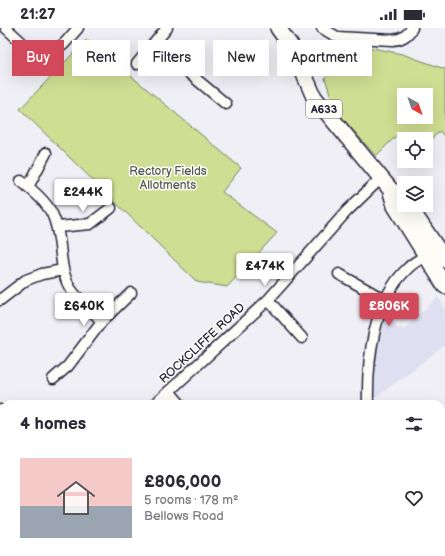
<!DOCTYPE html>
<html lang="en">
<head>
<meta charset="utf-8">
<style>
  :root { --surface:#fff; --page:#f7f7f7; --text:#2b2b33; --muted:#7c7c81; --line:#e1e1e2; --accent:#d1495b }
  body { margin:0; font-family:"Balsamiq Sans",sans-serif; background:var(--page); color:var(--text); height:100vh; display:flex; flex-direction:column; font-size:15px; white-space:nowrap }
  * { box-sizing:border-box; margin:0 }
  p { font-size:13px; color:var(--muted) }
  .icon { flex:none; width:22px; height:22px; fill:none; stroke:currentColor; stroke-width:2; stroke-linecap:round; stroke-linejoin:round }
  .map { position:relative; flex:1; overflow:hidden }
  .side { position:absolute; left:0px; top:372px; width:445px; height:156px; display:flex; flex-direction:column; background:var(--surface); border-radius:12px 12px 0 0; box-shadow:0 4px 16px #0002 }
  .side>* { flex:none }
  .top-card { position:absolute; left:12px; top:12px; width:421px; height:36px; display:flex; gap:8px }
  .needle { width:26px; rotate:140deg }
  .buttons { position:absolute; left:397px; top:60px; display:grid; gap:8px }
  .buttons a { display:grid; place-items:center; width:36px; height:36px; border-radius:0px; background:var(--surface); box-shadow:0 4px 16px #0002; font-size:20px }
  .price { position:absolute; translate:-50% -34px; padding:0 9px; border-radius:4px; background:#fff; color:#222; font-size:13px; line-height:26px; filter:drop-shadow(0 1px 2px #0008) }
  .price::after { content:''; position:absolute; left:50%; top:24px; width:12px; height:9px; margin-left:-6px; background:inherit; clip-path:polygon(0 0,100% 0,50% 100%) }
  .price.current { background:var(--accent); color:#fff }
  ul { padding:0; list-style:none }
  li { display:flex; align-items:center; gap:12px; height:100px; padding:0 20px }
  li+li { border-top:1px solid var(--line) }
  li span { display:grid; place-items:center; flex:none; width:112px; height:80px; border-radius:0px; color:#555 }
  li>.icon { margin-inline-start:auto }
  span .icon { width:48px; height:48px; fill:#fffc; stroke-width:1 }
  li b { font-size:17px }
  h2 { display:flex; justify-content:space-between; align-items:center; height:48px; padding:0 20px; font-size:17px }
  .pill { padding:0 14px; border-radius:0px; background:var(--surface); box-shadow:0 4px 16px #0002; font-size:14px; line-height:36px }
  .pill.current { background:var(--accent); color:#fff }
  .status { display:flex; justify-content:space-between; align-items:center; height:28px; padding:0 20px; background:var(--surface); direction:ltr }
  .status svg { height:11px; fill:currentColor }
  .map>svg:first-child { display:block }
  .built { fill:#dfdff2 }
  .green { fill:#cfde92; stroke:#788066; fill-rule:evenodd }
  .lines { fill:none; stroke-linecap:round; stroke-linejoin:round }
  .minor-casing { stroke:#22223b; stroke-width:13 }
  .primary-casing { stroke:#22223b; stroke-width:18 }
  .minor { stroke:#fdfcf7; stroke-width:10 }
  .primary { stroke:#fdfcf7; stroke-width:15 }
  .labels { text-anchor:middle; stroke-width:3; stroke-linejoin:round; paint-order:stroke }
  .shield { fill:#fdfcf7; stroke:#646373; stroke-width:1 }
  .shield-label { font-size:11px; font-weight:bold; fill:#22223b }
  .park-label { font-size:12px; fill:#565a55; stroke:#fdfcf7 }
  .street-label { font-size:12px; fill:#22223b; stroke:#fdfcf7 }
</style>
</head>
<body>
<div class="status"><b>21:27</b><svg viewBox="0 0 49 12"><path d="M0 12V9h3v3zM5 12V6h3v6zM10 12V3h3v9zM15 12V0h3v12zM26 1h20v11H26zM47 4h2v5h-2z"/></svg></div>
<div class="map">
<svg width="445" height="528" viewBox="0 0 445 528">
  <rect width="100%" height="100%" fill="#efeff5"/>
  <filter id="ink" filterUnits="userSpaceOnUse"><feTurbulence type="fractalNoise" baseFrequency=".025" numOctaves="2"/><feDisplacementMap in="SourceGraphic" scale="8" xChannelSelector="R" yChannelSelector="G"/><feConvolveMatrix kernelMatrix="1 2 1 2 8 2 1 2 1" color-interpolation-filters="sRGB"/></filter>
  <g filter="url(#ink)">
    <path class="built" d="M438,269L445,280V317L374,371L375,326L386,285L399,301L401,299L403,302Z"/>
    <path class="green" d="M87,11L241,140L222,164L277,205L227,259L197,254L20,81Z
      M353,16L402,26L445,41V110L440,103L426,116V111H404V117L396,108L376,128L335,82L325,50ZM404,67H426V89H404Z"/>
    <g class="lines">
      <defs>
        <path id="minor" d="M6,0L30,22L46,28L64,16L78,0
          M322,0L337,9L393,12C402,11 407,8 412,0
          M154,16L226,76
          M137,36L167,0
          M21,153C53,178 57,188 61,227C62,238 64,250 70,260C78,272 92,283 102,293
          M28,159L46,125
          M58,199L90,196L111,180
          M339,246L385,272
          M0,272L26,252L42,246L63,242
          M268,272L302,310
          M53,351L68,338L102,293L131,265
          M169,363L180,376
          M155,376L268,272L347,183L381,150
          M368,376C367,332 373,273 407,241C413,234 422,230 430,226
          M0,382L4,386
          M441,459L445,456
          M131,524L137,528
          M269,524V528
          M412,524L415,528
          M13,528L18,524
          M377,528L389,524"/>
        <path id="primary" d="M278,0L293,21L314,69L390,161L404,171
          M390,161L395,178L445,258
          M408,177L445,232"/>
      </defs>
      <use href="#minor" class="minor-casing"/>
      <use href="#primary" class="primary-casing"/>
      <use href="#minor" class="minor"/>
      <use href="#primary" class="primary"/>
    </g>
  </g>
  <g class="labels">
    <rect class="shield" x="306" y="72" width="36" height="18" rx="3"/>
    <g class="shield-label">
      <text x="324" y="85">A633</text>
    </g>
    <g class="park-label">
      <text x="168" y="147">Rectory Fields<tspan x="168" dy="14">Allotments</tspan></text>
    </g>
    <g class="street-label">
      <text transform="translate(202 315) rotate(-43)" y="4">ROCKCLIFFE ROAD</text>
    </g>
  </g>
</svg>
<div class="buttons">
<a><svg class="needle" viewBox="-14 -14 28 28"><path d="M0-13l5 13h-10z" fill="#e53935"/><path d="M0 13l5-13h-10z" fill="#7c7c81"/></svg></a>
<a><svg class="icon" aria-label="locate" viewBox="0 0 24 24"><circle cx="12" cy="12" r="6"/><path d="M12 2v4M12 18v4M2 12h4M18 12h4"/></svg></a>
<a><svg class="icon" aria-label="layers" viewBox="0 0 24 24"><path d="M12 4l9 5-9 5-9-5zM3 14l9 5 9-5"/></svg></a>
</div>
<b class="price" style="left:83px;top:185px">£244K</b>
<b class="price" style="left:265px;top:259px">£474K</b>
<b class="price" style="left:84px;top:299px">£640K</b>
<b class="price current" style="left:389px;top:299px">£806K</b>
<div class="top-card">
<a class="pill current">Buy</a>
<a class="pill">Rent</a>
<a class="pill">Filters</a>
<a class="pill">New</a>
<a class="pill">Apartment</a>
</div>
<section class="side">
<h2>4 homes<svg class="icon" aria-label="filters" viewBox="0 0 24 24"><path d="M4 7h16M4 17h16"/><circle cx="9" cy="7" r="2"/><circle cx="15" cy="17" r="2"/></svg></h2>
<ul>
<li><span style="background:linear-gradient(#f6c9c9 60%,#9aa5b1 0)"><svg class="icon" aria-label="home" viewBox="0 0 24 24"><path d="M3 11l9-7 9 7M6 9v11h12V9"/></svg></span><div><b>£806,000</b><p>5 rooms · 178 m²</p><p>Bellows Road</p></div><svg class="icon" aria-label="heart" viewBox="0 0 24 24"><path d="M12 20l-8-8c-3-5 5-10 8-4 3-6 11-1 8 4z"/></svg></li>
</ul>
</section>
</div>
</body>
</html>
